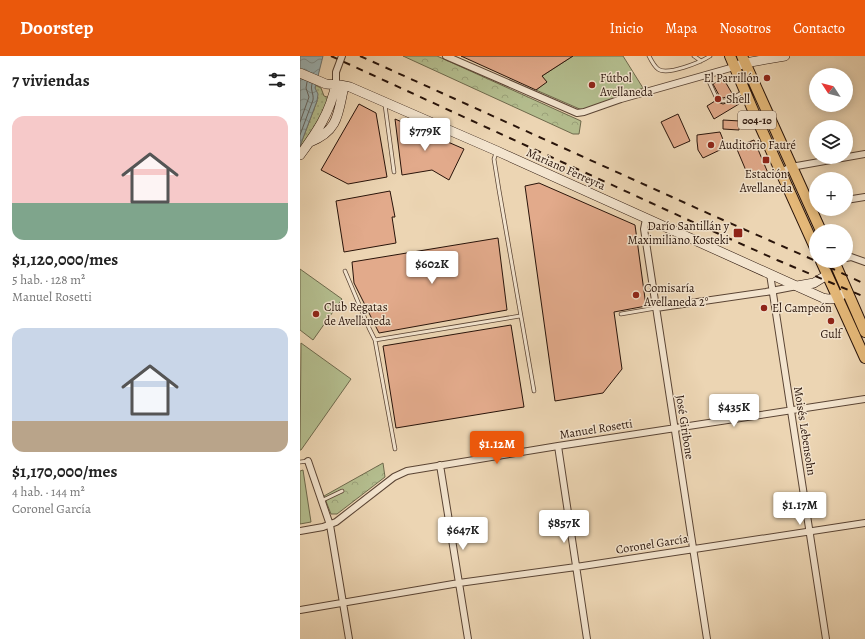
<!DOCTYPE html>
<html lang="es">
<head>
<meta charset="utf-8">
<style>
  :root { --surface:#fff; --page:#f6f6f6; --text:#222; --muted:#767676; --accent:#ea580c }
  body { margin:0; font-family:Alegreya,serif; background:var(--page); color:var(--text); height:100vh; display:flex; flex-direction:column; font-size:15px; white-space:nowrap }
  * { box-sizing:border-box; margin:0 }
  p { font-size:13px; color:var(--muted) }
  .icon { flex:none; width:22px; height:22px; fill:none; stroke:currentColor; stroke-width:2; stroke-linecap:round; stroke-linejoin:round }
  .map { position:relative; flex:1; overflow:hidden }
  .details { display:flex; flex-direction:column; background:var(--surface); width:300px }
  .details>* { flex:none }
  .needle { width:26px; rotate:306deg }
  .buttons { position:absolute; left:509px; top:12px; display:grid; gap:8px }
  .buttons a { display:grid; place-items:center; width:44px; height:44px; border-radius:50%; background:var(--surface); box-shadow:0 2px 10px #0003; font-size:20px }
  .price { position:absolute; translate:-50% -34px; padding:0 9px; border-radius:4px; background:#fff; color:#222; font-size:13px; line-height:26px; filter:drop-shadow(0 1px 2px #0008) }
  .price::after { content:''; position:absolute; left:50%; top:24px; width:12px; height:9px; margin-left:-6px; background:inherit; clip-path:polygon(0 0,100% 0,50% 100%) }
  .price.active { background:var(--accent); color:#fff }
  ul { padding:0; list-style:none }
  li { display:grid; align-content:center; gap:8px; height:212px; padding:0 12px }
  li span { display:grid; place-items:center; height:124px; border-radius:12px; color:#555 }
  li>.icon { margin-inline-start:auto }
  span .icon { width:72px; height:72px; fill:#fffc; stroke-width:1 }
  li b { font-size:17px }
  h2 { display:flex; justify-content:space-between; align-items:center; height:48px; padding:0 12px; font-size:17px }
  header { display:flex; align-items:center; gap:24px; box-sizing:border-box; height:56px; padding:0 20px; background:var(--accent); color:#fff }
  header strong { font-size:19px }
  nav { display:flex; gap:22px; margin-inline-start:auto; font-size:14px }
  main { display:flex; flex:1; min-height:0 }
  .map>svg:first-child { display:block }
  .grass { fill:url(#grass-dots); stroke:#6e694c }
  .park { fill:url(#park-crowns); stroke:#6e694c }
  .pitch { fill:#b4be8f; stroke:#6e694c }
  .water { fill:url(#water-waves); stroke:#6f7572 }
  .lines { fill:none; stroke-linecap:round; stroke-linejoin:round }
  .shore { stroke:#636561; stroke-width:1 }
  .building { fill:#e2aa8b; stroke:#29140a }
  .lane-casing { stroke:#5a4434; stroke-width:4.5 }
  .street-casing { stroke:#5a4434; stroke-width:8 }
  .secondary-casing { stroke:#29140a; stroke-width:10 }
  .primary-casing { stroke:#29140a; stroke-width:12 }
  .lane { stroke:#f3e4ce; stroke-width:3 }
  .street { stroke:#f3e4ce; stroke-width:6 }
  .secondary { stroke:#f3e4ce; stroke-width:9 }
  .primary { stroke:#e6ba7a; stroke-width:10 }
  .rail { stroke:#29140a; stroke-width:2; stroke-dasharray:7 7; stroke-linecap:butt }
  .poi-dot { fill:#8f2418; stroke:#f3e4ce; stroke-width:1.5 }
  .labels { text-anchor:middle; stroke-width:3; stroke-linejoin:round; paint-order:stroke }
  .shield { fill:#f3e4ce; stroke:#665245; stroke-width:1 }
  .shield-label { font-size:11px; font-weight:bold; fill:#29140a }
  .poi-label { font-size:12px; fill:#29140a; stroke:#f3e4ce; text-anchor:start }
  .street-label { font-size:12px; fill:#29140a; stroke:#f3e4ce }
</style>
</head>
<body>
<header>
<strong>Doorstep</strong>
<nav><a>Inicio</a><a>Mapa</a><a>Nosotros</a><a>Contacto</a></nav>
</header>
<main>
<section class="details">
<h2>7 viviendas<svg class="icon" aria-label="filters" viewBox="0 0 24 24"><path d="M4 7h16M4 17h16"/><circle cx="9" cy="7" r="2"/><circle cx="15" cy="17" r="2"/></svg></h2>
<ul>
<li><span style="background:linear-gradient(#f6c9c9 70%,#7fa58c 0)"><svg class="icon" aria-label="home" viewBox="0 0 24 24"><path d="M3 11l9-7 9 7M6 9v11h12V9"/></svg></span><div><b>$1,120,000/mes</b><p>5 hab. · 128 m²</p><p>Manuel Rosetti</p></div></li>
<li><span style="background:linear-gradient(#c9d6e8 75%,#b9a48a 0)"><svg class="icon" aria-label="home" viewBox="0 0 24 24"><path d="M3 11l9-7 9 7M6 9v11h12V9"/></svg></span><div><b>$1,170,000/mes</b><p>4 hab. · 144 m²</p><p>Coronel García</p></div></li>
</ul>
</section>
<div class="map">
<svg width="565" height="583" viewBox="0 0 565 583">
  <defs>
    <pattern id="grass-dots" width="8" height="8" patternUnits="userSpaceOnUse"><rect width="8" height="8" fill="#b4be8f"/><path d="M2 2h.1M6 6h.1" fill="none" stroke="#9ba27a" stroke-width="1.8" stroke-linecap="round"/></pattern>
    <pattern id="park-crowns" width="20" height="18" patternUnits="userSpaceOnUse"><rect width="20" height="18" fill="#b4be8f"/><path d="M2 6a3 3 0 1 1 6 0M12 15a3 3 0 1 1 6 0" fill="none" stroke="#9ba27a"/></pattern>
    <pattern id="water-waves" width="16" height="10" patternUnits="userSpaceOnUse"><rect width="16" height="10" fill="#9db6b8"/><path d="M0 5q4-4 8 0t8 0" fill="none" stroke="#809394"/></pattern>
  </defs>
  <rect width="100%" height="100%" fill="#ecd5b3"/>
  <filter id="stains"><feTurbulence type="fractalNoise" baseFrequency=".005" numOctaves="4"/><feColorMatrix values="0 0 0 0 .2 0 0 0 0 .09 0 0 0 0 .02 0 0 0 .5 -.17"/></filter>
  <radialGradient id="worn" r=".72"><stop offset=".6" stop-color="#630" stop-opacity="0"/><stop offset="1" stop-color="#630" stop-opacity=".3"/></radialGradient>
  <path class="grass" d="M15,29L21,32L24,40L30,42L19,68L0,94V90L17,45L15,32Z"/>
  <path class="park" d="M103,0H137L281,65L279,78H273Z
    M83,407L85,421L37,458H31L24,440Z"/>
  <path class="pitch" d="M273,0H323L343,32L282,54L236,34L246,26L242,20Z
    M0,213L42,243L13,284L0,274Z
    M1,287L51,323L1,394H0Z
    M3,414L11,466L0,468V415Z"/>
  <path class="water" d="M0,0H23L15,32L18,38L17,45L0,90Z"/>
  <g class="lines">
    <path class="shore" d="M0,66L9,41L6,32L7,26
      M0,79L13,44C14,38 10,34 12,28"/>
  </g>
  <path class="building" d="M161,0H273L242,20L247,26L236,34Z
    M423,22L433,39L423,42L420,41L413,28Z
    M436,44L439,48L414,63L407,50L415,45L423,48Z
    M59,48L76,57L87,121L48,128L21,114Z
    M378,58L390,85L374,92L361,66Z
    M95,63L164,93L149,124L132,114L102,119Z
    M423,64L440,65L439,74L423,73Z
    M420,76L424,86V92L403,102L398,94L397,85V79Z
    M454,84L468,117L456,122L447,117L436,91Z
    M239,127L335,169L346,250L314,256L322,313L303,337L255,345L225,130Z
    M90,135L95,161H92L96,187L44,196L36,145Z
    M198,182L207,254L79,277L54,227L52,206Z
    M211,269L224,351L96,372L83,290Z"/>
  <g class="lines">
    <defs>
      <path id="lane" d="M349,0C351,4 354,10 358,13C367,20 401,6 410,0
        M394,0L401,5
        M406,19L417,43C424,49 436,40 443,36
        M85,49L94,116
        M196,97L194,103L199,134L234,335
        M45,215L69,272L75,284
        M321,258L356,252
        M95,393L75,284L220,260
        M0,406L8,405
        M21,445L42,435"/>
      <path id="street" d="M146,0L277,57L284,56L321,43L434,11
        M36,28V16L42,0
        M481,116L491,111L565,98
        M546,144L565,141
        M346,163L344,173L407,583
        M546,202L551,201L565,206
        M470,218L526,583
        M356,252L466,236L497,230
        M258,390L287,583
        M8,405L30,469L49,583
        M140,409L168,583
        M0,475L23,471L36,466L94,421L107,415L258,390L565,343
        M0,554L159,527L276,511L565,467"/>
      <path id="secondary" d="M434,11L445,7L485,0
        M0,17L26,28L40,29L50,31L197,95L523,242C534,245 539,241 547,235
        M10,86C39,75 38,57 44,30
        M0,99C17,76 30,57 36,28
        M497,230L514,227L527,219"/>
      <path id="primary" d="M430,0L455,59L516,194
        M442,0L521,175
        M521,205L565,302
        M534,205L565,276"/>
    </defs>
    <use href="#lane" class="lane-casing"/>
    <use href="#street" class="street-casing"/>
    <use href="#secondary" class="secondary-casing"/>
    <use href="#primary" class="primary-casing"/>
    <use href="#lane" class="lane"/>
    <use href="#street" class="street"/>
    <use href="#secondary" class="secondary"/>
    <use href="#primary" class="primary"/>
    <path class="rail" d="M31,0L408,173L477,204L565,241
      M60,0L414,160L516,205
      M516,205L565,228"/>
  </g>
  <g class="poi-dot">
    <circle cx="467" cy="22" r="4"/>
    <circle cx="292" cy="29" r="4"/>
    <circle cx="418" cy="43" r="4"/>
    <circle cx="411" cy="89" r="4"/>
    <rect x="462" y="100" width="8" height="8" rx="2"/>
    <rect x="433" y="172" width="10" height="10" rx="2"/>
    <circle cx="336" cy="239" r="4"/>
    <circle cx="464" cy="252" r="4"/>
    <circle cx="16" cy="258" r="4"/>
    <circle cx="531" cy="265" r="4"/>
  </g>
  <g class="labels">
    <rect class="shield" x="438" y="55" width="38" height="18" rx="3"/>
    <g class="shield-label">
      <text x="457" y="68">004-10</text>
    </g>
    <g class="poi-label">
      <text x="300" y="26">Fútbol<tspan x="300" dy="14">Avellaneda</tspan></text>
      <text x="459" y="26" text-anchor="end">El Parrillón</text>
      <text x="426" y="47">Shell</text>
      <text x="419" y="93">Auditorio Fauré</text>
      <text x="466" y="122" text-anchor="middle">Estación<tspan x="466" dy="14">Avellaneda</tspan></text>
      <text x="429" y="174" text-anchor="end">Darío Santillán y<tspan x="429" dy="14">Maximiliano Kosteki</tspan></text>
      <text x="344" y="236">Comisaría<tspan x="344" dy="14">Avellaneda 2°</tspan></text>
      <text x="24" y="255">Club Regatas<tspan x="24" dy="14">de Avellaneda</tspan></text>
      <text x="472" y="256">El Campeón</text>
      <text x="531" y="282" text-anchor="middle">Gulf</text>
    </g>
    <g class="street-label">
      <text transform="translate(266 113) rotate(24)" y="4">Mariano Ferreyra</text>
      <text transform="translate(385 371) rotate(81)" y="4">José Giribone</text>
      <text transform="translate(296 373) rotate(-9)" y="4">Manuel Rosetti</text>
      <text transform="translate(505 375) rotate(81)" y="4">Moisés Lebensohn</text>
      <text transform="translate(352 488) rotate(-9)" y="4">Coronel García</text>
    </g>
  </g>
  <rect width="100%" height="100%" filter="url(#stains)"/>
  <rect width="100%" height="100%" fill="url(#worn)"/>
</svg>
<div class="buttons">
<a><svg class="needle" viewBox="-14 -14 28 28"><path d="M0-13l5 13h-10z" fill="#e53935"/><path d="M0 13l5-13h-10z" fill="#767676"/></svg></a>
<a><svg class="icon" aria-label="layers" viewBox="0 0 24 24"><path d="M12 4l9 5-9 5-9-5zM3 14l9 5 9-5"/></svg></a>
<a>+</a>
<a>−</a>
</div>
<b class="price" style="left:125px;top:96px">$779K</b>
<b class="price" style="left:132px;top:229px">$602K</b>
<b class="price" style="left:434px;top:372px">$435K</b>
<b class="price active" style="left:197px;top:409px">$1.12M</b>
<b class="price" style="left:500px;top:470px">$1.17M</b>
<b class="price" style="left:264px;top:488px">$857K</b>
<b class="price" style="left:163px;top:495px">$647K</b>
</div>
</main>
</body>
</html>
